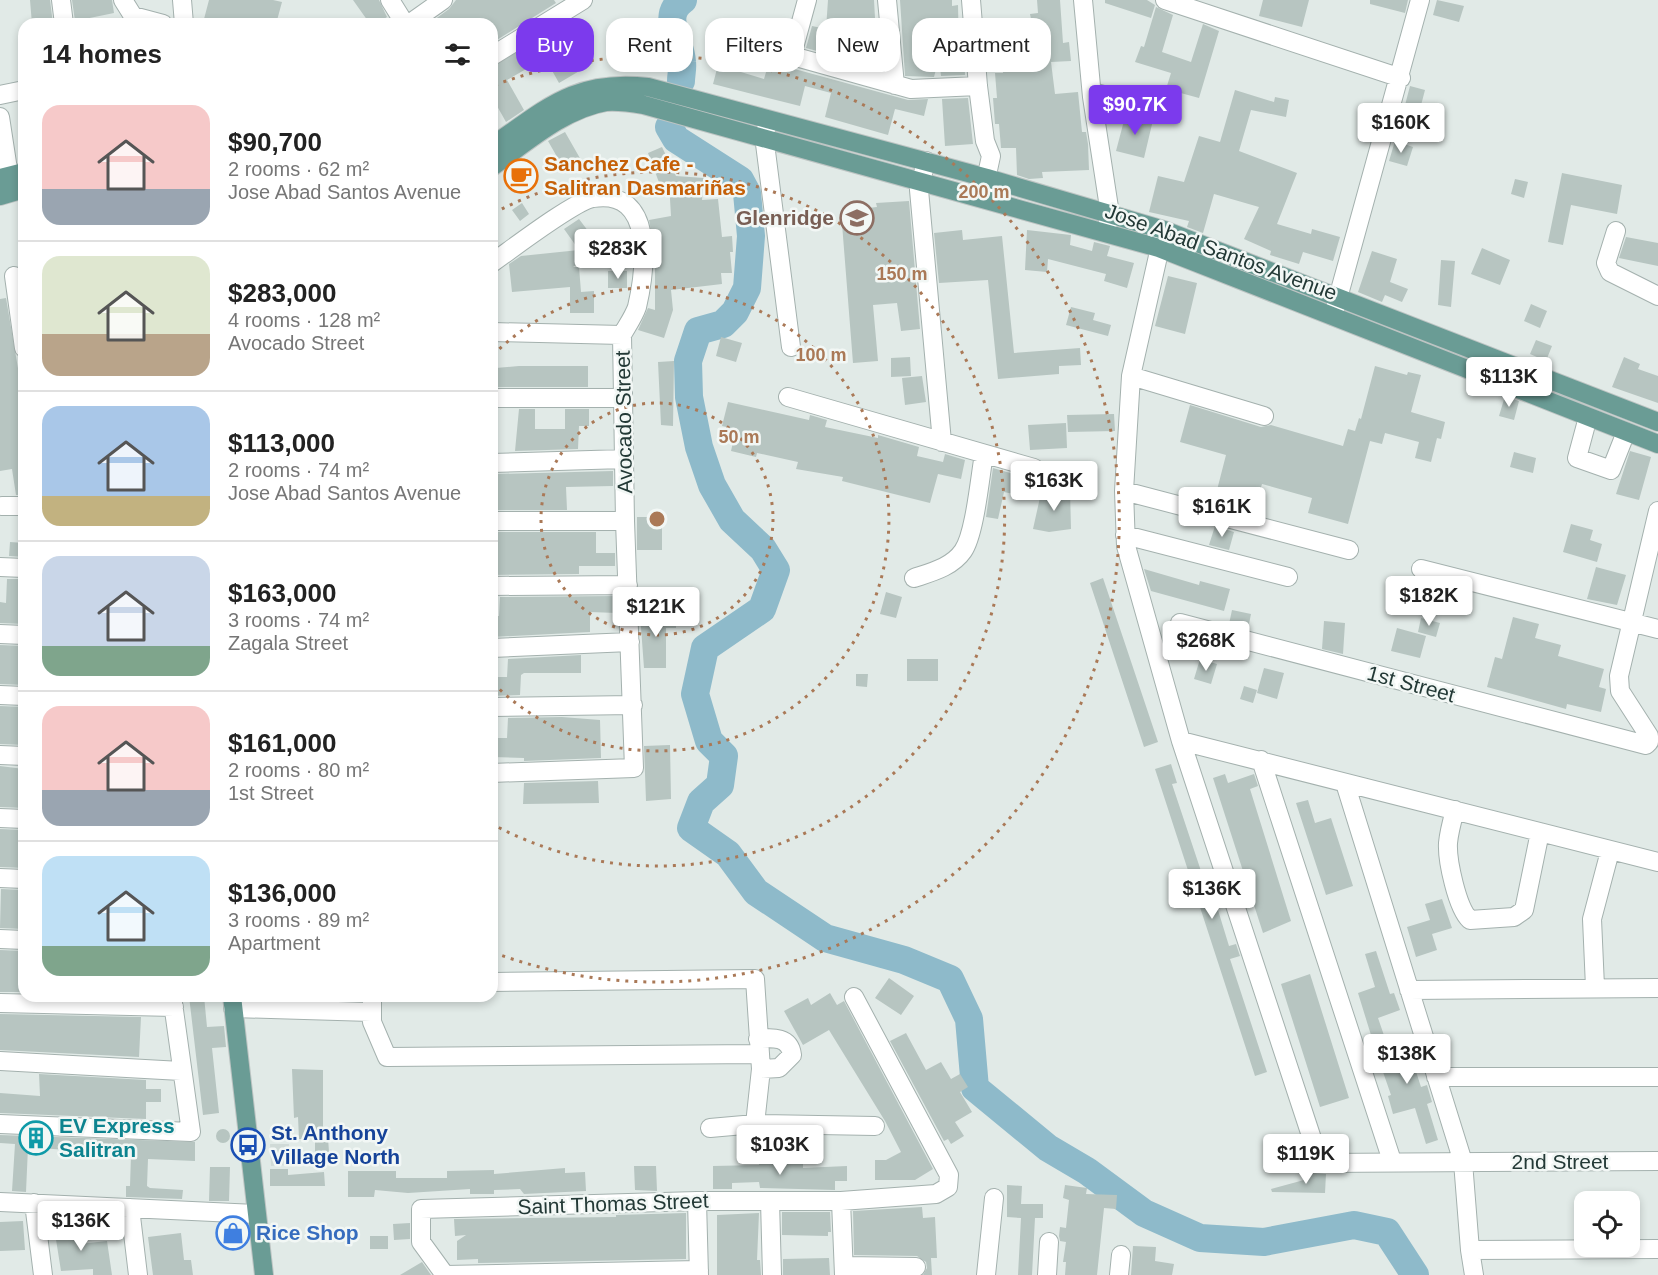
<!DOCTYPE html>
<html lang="en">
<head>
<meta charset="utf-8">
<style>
  :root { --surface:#fff; --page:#f6f6f6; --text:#222; --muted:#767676; --line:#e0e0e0; --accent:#7c3aed }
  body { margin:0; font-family:Helvetica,sans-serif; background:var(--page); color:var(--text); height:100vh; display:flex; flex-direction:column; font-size:22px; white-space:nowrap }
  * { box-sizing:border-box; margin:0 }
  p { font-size:20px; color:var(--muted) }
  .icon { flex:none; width:33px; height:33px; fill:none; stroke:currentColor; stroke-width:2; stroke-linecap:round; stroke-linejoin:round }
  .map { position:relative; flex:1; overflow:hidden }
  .panel { position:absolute; left:18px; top:18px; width:480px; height:984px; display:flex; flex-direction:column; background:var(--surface); border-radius:18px; box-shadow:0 3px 9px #0003 }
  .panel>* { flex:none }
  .banner { position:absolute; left:516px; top:18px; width:570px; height:54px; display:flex; gap:12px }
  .fabs { position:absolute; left:1574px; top:1191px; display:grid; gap:12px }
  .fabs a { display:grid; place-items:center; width:66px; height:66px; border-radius:12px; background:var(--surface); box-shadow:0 3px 9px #0003; font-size:30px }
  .price { position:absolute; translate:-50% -51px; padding:0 14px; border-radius:6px; background:#fff; color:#222; font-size:20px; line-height:39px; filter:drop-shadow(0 2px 3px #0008) }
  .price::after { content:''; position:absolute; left:50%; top:36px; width:18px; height:14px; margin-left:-9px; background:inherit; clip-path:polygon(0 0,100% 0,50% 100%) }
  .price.selected { background:var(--accent); color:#fff }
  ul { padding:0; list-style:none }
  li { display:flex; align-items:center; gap:18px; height:150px; padding:0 24px }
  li+li { border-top:2px solid var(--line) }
  li span { display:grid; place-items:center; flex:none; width:168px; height:120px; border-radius:18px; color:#555 }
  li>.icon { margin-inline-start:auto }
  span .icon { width:72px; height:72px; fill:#fffc; stroke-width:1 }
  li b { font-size:26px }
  h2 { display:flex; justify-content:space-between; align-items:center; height:72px; padding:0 24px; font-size:26px }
  .pill { padding:0 21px; border-radius:18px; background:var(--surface); box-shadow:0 3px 9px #0003; font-size:21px; line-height:54px }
  .pill.selected { background:var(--accent); color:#fff }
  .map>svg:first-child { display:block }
  .built { fill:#d0dad7 }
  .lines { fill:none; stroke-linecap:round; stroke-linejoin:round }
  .river { stroke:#8ebaca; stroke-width:28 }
  .building { fill:#b7c5c1 }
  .minor-casing { stroke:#a4b1ae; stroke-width:20 }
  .major-casing { stroke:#bdc4c3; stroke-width:20 }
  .minor { stroke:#fff; stroke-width:18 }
  .major { stroke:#6a9c95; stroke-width:18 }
  .ring { fill:none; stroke:#aa7957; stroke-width:3; stroke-dasharray:3 6 }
  .labels { text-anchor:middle; stroke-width:5; stroke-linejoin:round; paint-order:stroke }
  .food-label { font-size:21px; font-weight:bold; fill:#c56008; stroke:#f2f7f5; text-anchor:start }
  .education-label { font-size:21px; font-weight:bold; fill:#785e54; stroke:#f2f7f5; text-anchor:end }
  .street-label { font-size:21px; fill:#233936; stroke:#f2f7f5 }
  .culture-label { font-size:21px; font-weight:bold; fill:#0d838f; stroke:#f2f7f5; text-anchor:start }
  .transit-label { font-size:21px; font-weight:bold; fill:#164399; stroke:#f2f7f5; text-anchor:start }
  .shop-label { font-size:21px; font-weight:bold; fill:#366cbe; stroke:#f2f7f5; text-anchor:start }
  .centre { fill:#aa7957; stroke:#f2f7f5; stroke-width:3 }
  .ring-label { font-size:18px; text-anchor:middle; font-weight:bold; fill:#aa7957; stroke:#f2f7f5; stroke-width:5; stroke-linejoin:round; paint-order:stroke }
</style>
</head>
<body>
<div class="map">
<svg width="1658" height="1275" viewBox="0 0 1658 1275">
  <rect width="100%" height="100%" fill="#e1eae7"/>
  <path class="built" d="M270,1144H289L288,1165L271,1166Z"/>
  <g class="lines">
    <path class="river" d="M681,81C681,75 683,68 682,62C681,40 660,16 683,0
      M669,127L676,139L740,180L747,193L751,236L747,288L735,312L723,324L698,331L688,361L689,397L699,447L712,485L732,520L763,549L776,570L762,609L705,648L695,694L709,741L724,756L720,785L701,802L691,828L728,854L756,892L825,938L904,960L950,979L969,1019L975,1088L1048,1148L1087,1171L1144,1213L1200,1238L1264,1242L1354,1225L1387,1232L1415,1275"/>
  </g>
  <path class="building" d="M30,0H50L53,24H32Z
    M72,0H112L114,13L75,21Z
    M209,0H273L282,2L276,24H226L204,19Z
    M353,0H379L387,17L376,24H370Z
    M456,0H554L556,3L492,43V24H437L434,20L449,9Z
    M828,0H874L876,36L879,35L872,66L806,48L812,26L826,29Z
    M900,0H952V6L958,5L959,52H964L965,75L941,76L939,58L934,77L905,76Z
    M1037,0H1060L1063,43L1069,42L1071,61L1051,62L1055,94L1078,92L1082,132H1086L1088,144L1089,170L1042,172L1043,178L1029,179L1017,175L1016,148H1001L999,124H995L993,98H997L995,73H1003L1002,44H990L989,20L1031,19L1030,14L1038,13Z
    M1105,0H1147L1155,5L1151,18L1105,3Z
    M1263,0H1309L1302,27L1259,16Z
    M1370,0H1408L1405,13L1370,4Z
    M1437,0L1464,6L1459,22L1433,15Z
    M1156,7L1173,15L1162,52L1191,62L1203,24L1219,31L1199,98L1166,89L1171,73L1135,62L1141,46L1144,47Z
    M575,18L584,34L578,38L593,63L559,83L545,58L507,80L524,110L506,122L492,97V67Z
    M645,21L667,24L660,70L615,63L620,33L643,37Z
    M721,40L738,45L731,69L764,79L769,62L908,100L928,99L924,116L895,109L888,135L825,117L831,93L805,86L800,106L713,84L719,61L715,60Z
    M1410,86L1425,90L1419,113L1404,109Z
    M1235,90L1274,102L1275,97L1289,100L1286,117L1251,110L1239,151L1297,173L1277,224L1311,234L1312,229L1340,237L1333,261L1303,252L1299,264L1270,255L1271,251L1244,239L1259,207L1214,194L1203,233L1187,227L1189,221L1149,212L1158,176L1184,182L1199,136L1220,142Z
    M968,98L973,144L945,146L942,99Z
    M1126,113L1153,120L1144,158L1116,151Z
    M565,132L581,160L564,169L548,141Z
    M1395,141L1413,147L1407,166L1389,161Z
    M662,147L676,176L704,178L702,200L718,199L722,237L732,236L733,252H730L732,273H721L722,284L671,290L673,310L664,338L638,330L648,308L655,310V252L649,220L671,216L669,182L660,185L648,153Z
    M1562,173L1622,185L1617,214L1571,205L1563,245L1548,242Z
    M1515,179L1528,182L1524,198L1511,194Z
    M909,201L920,329L901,331L897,303L873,305L878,361L853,363L841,211L877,207L876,203Z
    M522,203L529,214L520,221L512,210Z
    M579,219L601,248L573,267H579L581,292L594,291V313H570V287L512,292L509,264L521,256L579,250L564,229Z
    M962,230L963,240L1002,236L1014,353L1080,348L1081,365L1059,366V374L998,379L988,280L939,283L934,233Z
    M1027,230L1071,235L1070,245L1092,251L1094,242L1110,246L1107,256L1134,263L1127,288L1104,281L1106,274L1048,259L1047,272L1025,270Z
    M1626,237L1658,243V266L1619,258Z
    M1482,248L1510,260L1500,285L1471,274Z
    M1372,251L1397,259L1390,282L1408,289L1402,302L1385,295L1382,302L1358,292Z
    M1441,260L1455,261L1451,307L1438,305Z
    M608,271H627V288H608Z
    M1168,276L1197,283L1185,334L1155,326Z
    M6,298L20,380L24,424V495H16L12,469L0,471V299Z
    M1531,304L1547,311L1540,328L1524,321Z
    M1071,307L1095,313L1093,320L1111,325L1108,336L1066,325Z
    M721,337L742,343L736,362L716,356Z
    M1536,340L1552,346L1546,361L1530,354Z
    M910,357L911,376L891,377V358Z
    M1624,357L1640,364L1638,369L1658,376V403L1612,387Z
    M674,361L673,426L661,425L658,362Z
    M519,366H588V387H495L496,368Z
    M1375,366L1407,375L1408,372L1421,375L1411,412L1445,422L1441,439L1437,438L1431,462L1415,458L1419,442L1385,433L1382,444L1370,441L1348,524L1308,513L1312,498L1262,484L1257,501L1217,490L1226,455L1180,442L1190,405L1261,427L1271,425L1343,446L1348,429L1355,431L1359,418L1361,419Z
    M922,376L926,402L905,405L902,378Z
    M1505,396L1519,401L1514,420L1499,416Z
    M728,402L809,420L810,415L827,420L825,427L878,438V435L919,447L917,456L943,462L945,454L965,460L961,479L938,474L930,503L842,481L843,477L796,469L798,462L757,453L756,457L731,451L736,429L722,426Z
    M519,409H535V429H565V409H589V426H579L578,449L515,451Z
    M1114,414L1115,431L1068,432L1067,415Z
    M1066,423L1067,448L1030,450L1028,425Z
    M1630,451L1651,457L1639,500L1616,494Z
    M1514,452L1536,458L1533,473L1510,467Z
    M993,468L1031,479L1041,477L1036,499L1004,492L998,519L986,517Z
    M613,471V486L566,487L567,510H492L495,474Z
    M1070,490L1071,529L1049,532L1033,529L1041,493Z
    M637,517H662V550H637Z
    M1571,524L1593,530L1590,540L1602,544L1597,562L1563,552Z
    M1215,526L1234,532L1229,550L1209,545Z
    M492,532H596V553H615V566H579V574L492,575Z
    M10,542L24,543V557L9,556Z
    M1596,567L1626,575L1617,605L1587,599Z
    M1144,569L1199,585L1200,581L1230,589L1224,611L1151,591Z
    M1103,578L1158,742L1144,747L1090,583Z
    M7,579H24V624L0,623V602L6,603Z
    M886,592L902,597L896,618L880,614Z
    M616,596L617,613L590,612V632L492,637V616H499L500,597Z
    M1232,610L1251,614L1248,629L1229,624Z
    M640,614H676V628H666V668H644Z
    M1513,617L1539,624L1535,638L1561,645L1558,656L1604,669L1599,687L1606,689L1601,712L1567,704L1566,709L1487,687L1495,657L1502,659Z
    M1421,618L1440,623L1436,637L1418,632Z
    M1324,621L1345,623L1343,654L1322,649Z
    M1397,628L1426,636L1420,658L1391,651Z
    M0,645L24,646V685L0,684Z
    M581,655V673H524L521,675L520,695L492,696V677H507L508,659Z
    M907,659H938V681H907Z
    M1200,659L1217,664L1211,684L1194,679Z
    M1264,668L1284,673L1277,699L1257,693Z
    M856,674H868L867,687L856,686Z
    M1244,686L1257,690L1253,703L1240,699Z
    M0,706L24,707V745L0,744Z
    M562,717L600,720L601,758L524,761V758L492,757V738H507L508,718Z
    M670,745L671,799L646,801L644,746Z
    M1171,764L1177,783L1172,784L1210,898L1214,897L1229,946L1236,944L1240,956L1230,959L1267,1072L1255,1076L1155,769Z
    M0,766L24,769V808L0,807Z
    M1225,774L1228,783L1254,774L1258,786L1250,789L1291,921L1263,933L1213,778Z
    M598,781L599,803L523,804L524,783Z
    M1308,800L1315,823L1331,818L1353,886L1326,895L1296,803Z
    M0,829L24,830V868L0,867Z
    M1,889L24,890V929L0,928Z
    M1442,899L1452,928L1432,934L1437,950L1416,957L1407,927L1430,920L1425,904Z
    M0,950L24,951V992H0Z
    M1376,951L1390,994L1394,993L1400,1010L1378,1018L1387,1044L1375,1048L1358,993L1375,987L1365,954Z
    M1310,974L1349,1098L1320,1107L1281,984Z
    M889,978L914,996L901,1015L875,998Z
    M830,993L837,1005L844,1001L933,1169L915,1180H875V1160H886L901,1152L885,1121L829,1030L803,1045L784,1011L808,998L811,1005Z
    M189,996H204L207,1027L224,1026L226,1047L212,1048L219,1113L203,1115Z
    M0,1014L141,1017L139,1057L0,1050Z
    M906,1033L926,1070L941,1062L951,1079L960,1074L968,1087L960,1092L972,1112L955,1122L964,1136L951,1144L948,1139L944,1141L890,1041Z
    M1411,1036L1415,1048L1409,1050L1421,1087L1427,1085L1432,1102L1427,1104L1438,1140L1426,1144L1415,1108L1393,1114L1388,1096L1391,1095L1383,1072L1386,1071L1377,1048Z
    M292,1069L323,1070V1127H347V1138H328L329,1152H315V1139H299L298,1117L294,1118Z
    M39,1074L146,1080V1089H161V1102H146V1119L0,1113V1093L40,1096Z
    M216 1136a7 7 0 1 1 14 0a7 7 0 1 1-14 0Z
    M0,1135L195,1142V1161L148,1159L147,1186L150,1188L183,1190L182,1199L126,1197V1186H130L131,1155H79L65,1154L66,1150L28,1147L26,1192L12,1191L15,1144L0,1143Z
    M759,1162H803V1168L847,1166V1181H835V1190L760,1188L759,1182L732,1183V1189H713V1166L759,1165Z
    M634,1166H656L657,1191L635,1190Z
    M210,1167H230L229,1201H209Z
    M565,1168V1173L585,1172L586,1191L524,1194L520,1189L494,1190V1194H470V1189L408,1193L375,1190L374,1197H348V1171H396V1178H447V1171L494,1170V1174Z
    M270,1169H288V1175L324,1172L325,1186H270Z
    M1304,1172L1326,1174L1325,1193L1272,1192L1271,1189L1304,1180Z
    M1007,1185L1022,1186L1021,1204H1043V1218H1035L1032,1275H1018L1021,1218L1007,1217Z
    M1065,1185L1087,1188L1086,1194L1117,1195L1116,1209L1104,1208L1097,1275H1065L1066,1262H1063L1066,1242L1060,1241L1059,1236L1060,1227L1066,1228L1069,1200L1063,1198Z
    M922,1207L923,1218L935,1217L937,1258H931L932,1275H923L927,1268L926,1262L917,1256L854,1255L853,1211Z
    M782,1212H830L831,1232H828V1236L782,1235Z
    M686,1213V1259L478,1263V1259L457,1260V1241L466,1235L455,1236L454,1219L616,1217V1215Z
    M759,1213L757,1260H760L761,1275H717V1215Z
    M23,1221L25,1250L0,1251V1222Z
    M410,1223V1239L394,1240L393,1224Z
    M80,1226V1244L107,1241L112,1275H93V1269L61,1271L54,1227Z
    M242,1227L243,1240L226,1241V1228Z
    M181,1233L184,1260H191L193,1275H153L148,1237Z
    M370,1236H388V1249H370Z
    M1133,1246L1156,1247L1155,1261L1174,1264L1172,1275H1131Z
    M829,1258L830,1275H783V1259Z
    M422,1262L431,1275H400Z"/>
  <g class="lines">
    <defs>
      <path id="minor" d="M61,0L64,24
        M123,0L133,16L163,24
        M182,0L184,24
        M390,0L405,24
        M887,0L895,85
        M971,0L978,86L985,141L991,156L982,198
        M1083,0L1092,97L1110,214L1107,227
        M1165,0L1401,78
        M409,24L443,0
        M753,45L911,89L978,86
        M792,55L807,0
        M492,56L583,0
        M1092,92L1156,109
        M0,95L24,90
        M0,117L11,189
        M767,126L764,136L791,347
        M926,161L919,190L942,442
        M1616,231L1606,263L1610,272L1658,296
        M1163,234L1131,376L1124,491L1126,546L1181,741L1320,1163L1658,1161
        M492,263C512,249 573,202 593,198C655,188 646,268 637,307C634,316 627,326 622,335L625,521L634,768L492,773
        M14,276L24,348
        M1333,316L1420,0
        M492,332L622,335
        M1131,376L1264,416
        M788,397L1034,468
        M492,398H622
        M1588,417L1577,458L1611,470L1626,432
        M492,463L624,459
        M1124,491L1349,550
        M2,506H24
        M492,521H625
        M1125,535L1288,577
        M0,567L24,568
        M1421,569L1658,629
        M914,578C932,572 952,567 963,551C975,534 980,476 984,454
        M492,586L628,585
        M1180,623L1646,745L1649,742V736L1620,691L1619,676L1658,511
        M0,634L24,635
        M492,648L630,642
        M0,695L24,696
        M492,707L633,705
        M1181,741L1658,862
        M0,755L24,756
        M1261,760L1392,1161
        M1345,783L1463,1162L1470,1250L1474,1275
        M1455,810C1452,821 1449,832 1448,843C1447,860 1457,908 1470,920L1514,917L1524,910L1540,832
        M0,818L24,819
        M0,878L24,879
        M0,939L24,940
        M492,982L755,979L761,1069L755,1124
        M1595,987L1592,919L1610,851
        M1409,990L1658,988
        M372,996V1022L387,1057L758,1054
        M0,1003L174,1007
        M233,1008L371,1012
        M758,1039C773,1037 790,1037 792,1055L779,1068L761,1069
        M0,1061L181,1071
        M1436,1077H1658
        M0,1124L191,1132L172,996
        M710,1128L755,1124L875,1126
        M697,1201L699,1275
        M770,1201L772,1275
        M841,1201L844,1275
        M0,1202L256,1214
        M34,1203L43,1275
        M130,1208L138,1275
        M1470,1250L1658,1249
        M844,1266L916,1267
        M445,1275L421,1242V1209L697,1201H841L936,1194L948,1187L949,1175L854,997
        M445,1275L699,1270
        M986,1275L994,1198
        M1047,1275L1049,1242
        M1119,1275L1121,1255"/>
      <path id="major" d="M492,146C548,107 576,79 648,87L987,178L1164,230L1658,422
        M492,167C526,143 564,109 606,102C619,101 632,103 644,105L1159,248L1658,444
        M0,178L24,172
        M0,196L24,189
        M232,996L264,1275"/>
    </defs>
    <use href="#minor" class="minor-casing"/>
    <use href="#major" class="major-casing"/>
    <use href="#minor" class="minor"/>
    <use href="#major" class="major"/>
  </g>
  <g class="ring">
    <circle cx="657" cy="519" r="116"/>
    <path d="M493 355A232 232 0 1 1 493 683"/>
    <path d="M494 213A347 347 0 1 1 494 825"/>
    <path d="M495 85A463 463 0 1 1 495 953"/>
  </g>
  <defs>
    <symbol id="cafe-ring" viewBox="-11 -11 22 22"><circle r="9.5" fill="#f2f7f5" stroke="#e8710a" stroke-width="1.5"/><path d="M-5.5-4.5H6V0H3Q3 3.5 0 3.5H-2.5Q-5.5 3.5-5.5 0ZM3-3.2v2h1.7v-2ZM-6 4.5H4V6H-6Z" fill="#e8710a"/></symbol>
    <symbol id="school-ring" viewBox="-11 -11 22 22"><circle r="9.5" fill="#f2f7f5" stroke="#8d6e63" stroke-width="1.5"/><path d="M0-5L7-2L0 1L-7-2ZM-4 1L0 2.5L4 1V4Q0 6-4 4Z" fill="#8d6e63"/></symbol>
    <symbol id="building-ring" viewBox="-11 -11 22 22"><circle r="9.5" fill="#f2f7f5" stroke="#0f9aa8" stroke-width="1.5"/><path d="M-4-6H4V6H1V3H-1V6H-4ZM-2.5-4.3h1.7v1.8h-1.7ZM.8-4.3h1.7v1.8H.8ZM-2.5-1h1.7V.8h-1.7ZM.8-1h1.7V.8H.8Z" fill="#0f9aa8"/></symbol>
    <symbol id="bus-ring" viewBox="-11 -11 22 22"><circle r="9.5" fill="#f2f7f5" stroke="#1a4fb4" stroke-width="1.5"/><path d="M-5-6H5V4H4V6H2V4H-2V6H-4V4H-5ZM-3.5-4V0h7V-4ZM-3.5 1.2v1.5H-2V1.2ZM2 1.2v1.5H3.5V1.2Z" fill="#1a4fb4"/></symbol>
    <symbol id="shop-ring" viewBox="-11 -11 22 22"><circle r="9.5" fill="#f2f7f5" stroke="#3f7fe0" stroke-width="1.5"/><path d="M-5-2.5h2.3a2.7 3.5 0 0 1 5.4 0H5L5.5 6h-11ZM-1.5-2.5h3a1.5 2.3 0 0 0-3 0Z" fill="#3f7fe0"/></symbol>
  </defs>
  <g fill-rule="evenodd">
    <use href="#cafe-ring" x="502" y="157" width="38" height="38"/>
    <use href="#school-ring" x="838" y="199" width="38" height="38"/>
    <use href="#building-ring" x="17" y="1119" width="38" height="38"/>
    <use href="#bus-ring" x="229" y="1126" width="38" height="38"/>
    <use href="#shop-ring" x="214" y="1214" width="38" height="38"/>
  </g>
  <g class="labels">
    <g class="food-label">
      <text x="544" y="171">Sanchez Cafe -<tspan x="544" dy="24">Salitran Dasmariñas</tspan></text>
    </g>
    <g class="education-label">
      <text x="834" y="225">Glenridge</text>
    </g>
    <g class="street-label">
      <text transform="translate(1221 252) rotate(20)" y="7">Jose Abad Santos Avenue</text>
      <text transform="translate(624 422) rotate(-91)" y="7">Avocado Street</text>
      <text transform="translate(1411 684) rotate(15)" y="7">1st Street</text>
      <text x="1560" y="1169">2nd Street</text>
      <text transform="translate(613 1204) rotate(-2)" y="7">Saint Thomas Street</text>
    </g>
    <g class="culture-label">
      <text x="59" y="1133">EV Express<tspan x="59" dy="24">Salitran</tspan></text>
    </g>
    <g class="transit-label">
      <text x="271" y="1140">St. Anthony<tspan x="271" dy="24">Village North</tspan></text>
    </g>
    <g class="shop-label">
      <text x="256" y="1240">Rice Shop</text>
    </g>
  </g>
  <circle cx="657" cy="519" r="9" class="centre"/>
  <g class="ring-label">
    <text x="984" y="198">200 m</text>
    <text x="902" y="280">150 m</text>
    <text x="821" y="361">100 m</text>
    <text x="739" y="443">50 m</text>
  </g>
</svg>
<div class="fabs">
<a><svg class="icon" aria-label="locate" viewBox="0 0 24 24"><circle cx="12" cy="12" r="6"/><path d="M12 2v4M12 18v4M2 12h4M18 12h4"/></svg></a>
</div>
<b class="price selected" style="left:1135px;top:136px">$90.7K</b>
<b class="price" style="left:1401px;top:154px">$160K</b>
<b class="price" style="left:618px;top:280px">$283K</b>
<b class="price" style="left:1509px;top:408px">$113K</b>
<b class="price" style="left:1054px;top:512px">$163K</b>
<b class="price" style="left:1222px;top:538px">$161K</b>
<b class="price" style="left:1429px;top:627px">$182K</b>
<b class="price" style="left:656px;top:638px">$121K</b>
<b class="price" style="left:1206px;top:672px">$268K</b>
<b class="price" style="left:1212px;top:920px">$136K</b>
<b class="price" style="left:1407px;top:1085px">$138K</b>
<b class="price" style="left:780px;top:1176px">$103K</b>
<b class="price" style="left:1306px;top:1185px">$119K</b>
<b class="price" style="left:81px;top:1252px">$136K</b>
<div class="banner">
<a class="pill selected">Buy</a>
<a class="pill">Rent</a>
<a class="pill">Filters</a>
<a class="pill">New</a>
<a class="pill">Apartment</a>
</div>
<section class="panel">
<h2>14 homes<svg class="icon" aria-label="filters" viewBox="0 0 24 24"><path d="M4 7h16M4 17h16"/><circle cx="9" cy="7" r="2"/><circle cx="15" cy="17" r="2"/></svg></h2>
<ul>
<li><span style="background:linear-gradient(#f6c9c9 70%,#9aa5b1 0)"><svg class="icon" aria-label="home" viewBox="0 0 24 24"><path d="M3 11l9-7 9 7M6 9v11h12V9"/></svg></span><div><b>$90,700</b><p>2 rooms · 62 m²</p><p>Jose Abad Santos Avenue</p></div></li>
<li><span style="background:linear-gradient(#dfe7d0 65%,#b9a48a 0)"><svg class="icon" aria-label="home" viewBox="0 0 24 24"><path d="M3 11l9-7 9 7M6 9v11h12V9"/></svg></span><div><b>$283,000</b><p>4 rooms · 128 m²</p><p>Avocado Street</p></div></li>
<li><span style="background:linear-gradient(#a9c7e8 75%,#c2b280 0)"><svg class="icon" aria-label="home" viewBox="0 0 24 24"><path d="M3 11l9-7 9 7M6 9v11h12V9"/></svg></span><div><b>$113,000</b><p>2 rooms · 74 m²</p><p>Jose Abad Santos Avenue</p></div></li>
<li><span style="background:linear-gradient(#c9d6e8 75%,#7fa58c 0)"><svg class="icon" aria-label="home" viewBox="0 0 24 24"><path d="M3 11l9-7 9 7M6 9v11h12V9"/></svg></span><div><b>$163,000</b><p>3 rooms · 74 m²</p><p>Zagala Street</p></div></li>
<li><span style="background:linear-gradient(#f6c9c9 70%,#9aa5b1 0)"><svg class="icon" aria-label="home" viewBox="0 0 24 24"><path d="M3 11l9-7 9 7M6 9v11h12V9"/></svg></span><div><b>$161,000</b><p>2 rooms · 80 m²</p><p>1st Street</p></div></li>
<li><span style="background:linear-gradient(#bfe0f5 75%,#7fa58c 0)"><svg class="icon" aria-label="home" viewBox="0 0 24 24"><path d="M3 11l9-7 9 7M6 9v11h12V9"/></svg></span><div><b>$136,000</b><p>3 rooms · 89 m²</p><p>Apartment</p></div></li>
</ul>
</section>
</div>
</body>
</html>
